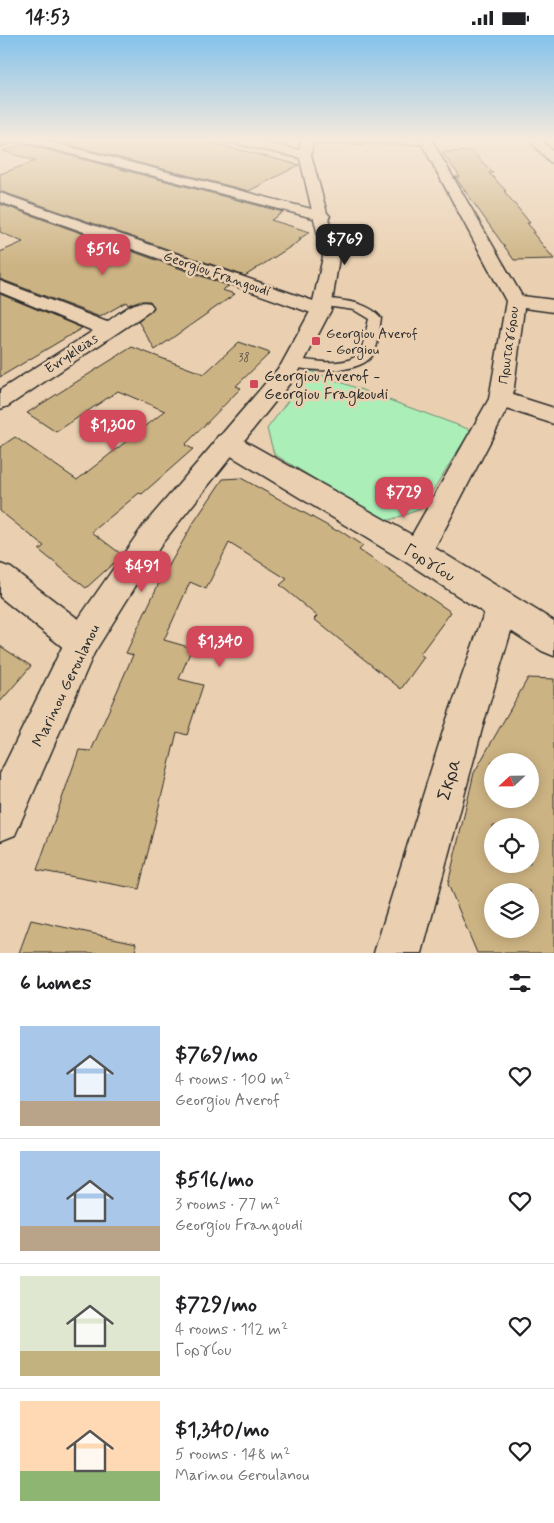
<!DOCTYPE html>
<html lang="en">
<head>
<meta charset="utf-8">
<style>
  :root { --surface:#fff; --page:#f6f6f6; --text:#202124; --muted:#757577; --line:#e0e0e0; --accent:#d1495b }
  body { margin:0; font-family:Mynerve,sans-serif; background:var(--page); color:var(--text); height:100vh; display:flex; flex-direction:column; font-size:19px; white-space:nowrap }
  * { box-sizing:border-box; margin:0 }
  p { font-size:16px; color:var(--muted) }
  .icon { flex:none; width:28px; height:28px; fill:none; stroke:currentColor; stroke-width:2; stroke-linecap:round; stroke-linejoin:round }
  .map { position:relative; height:918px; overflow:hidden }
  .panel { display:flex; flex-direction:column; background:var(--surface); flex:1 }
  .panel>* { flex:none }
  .needle { width:32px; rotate:248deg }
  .buttons { position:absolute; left:484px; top:718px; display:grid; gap:10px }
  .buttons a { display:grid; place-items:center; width:55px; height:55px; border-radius:50%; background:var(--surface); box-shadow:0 2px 12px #0003; font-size:25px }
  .price { position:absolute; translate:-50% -42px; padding:0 11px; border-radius:10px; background:var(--accent); color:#fff; font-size:16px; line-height:32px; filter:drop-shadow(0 1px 2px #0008) }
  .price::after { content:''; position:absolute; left:50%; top:30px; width:15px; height:11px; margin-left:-8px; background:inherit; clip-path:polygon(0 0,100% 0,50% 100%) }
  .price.selected { background:#222; color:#fff }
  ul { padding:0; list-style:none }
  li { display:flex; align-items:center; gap:15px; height:125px; padding:0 20px }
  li+li { border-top:1px solid var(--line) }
  li span { display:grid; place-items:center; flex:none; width:140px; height:100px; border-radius:0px; color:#555 }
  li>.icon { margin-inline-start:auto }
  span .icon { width:60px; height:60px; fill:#fffc; stroke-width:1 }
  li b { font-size:21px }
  h2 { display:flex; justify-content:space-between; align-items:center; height:60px; padding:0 20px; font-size:21px }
  .status { display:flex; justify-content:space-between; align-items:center; height:35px; padding:0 25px; background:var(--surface); direction:ltr }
  .status svg { height:14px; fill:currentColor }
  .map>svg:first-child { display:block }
  .green { fill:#abeeb8; stroke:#6b8c72 }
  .building { fill:#ccb383; stroke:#2b2b2b; fill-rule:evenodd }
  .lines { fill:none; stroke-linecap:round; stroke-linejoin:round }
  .service-casing { stroke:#2b2b2b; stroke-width:3 }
  .minor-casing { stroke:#2b2b2b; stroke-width:3 }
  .tertiary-casing { stroke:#2b2b2b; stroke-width:3 }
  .service { fill:#ead0b1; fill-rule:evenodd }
  .minor { fill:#ead0b1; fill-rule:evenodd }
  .tertiary { fill:#ead0b1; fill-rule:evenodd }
  .poi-dot { fill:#d1495b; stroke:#ead0b1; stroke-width:2 }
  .labels { text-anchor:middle; stroke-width:5; stroke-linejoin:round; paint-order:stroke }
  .far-number-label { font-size:11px; fill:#534d41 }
  .far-street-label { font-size:14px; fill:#2b2b2b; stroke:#ead0b1 }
  .far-poi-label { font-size:14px; fill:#2b2b2b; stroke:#ead0b1; text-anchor:start }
  .poi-label { font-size:16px; fill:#2b2b2b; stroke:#ead0b1; text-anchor:start }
  .street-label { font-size:16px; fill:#2b2b2b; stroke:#ead0b1 }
  .near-street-label { font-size:19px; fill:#2b2b2b; stroke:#ead0b1 }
</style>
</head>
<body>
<div class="status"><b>14:53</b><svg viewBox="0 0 49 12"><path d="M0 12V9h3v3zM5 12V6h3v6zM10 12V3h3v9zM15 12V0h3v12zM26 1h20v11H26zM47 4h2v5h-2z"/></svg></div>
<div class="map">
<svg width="554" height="918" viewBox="0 0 554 918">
  <rect width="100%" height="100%" fill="#ead0b1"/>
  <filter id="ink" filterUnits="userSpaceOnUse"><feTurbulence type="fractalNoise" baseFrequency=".02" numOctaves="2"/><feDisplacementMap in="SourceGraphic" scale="10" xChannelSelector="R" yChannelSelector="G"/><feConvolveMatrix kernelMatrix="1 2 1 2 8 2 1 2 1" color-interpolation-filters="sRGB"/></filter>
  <g filter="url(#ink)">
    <path class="green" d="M310,336L471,395L421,474L384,487L274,419L267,394Z"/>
    <path class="building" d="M46,104H197L299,130L249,156Z
      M25,109L283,177L271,185L310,197L299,204L301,205L245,241L0,156V139L36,126L3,116Z
      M472,116L493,138H489L506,156H504L530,188H527L535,197H532L554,224L514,225L456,143L455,142H460L442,117Z
      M0,169L229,251L222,255L235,259L155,315L138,286L154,273L150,266H138L128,270L126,267L100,282L0,244V217L23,207L0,197Z
      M0,259L82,293L0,342Z
      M239,307L270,318L236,351L241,353L185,410L193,414L142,459L139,458L92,497L121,519L116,526L86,553L39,515L44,511L0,476V412L15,402L77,445L165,376L118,356L56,397L27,378L132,312L204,339Z
      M241,443L337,496L339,495L363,511L359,515L451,577L420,619L424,622L401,654L314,584L317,581L280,550L287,544L229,508L206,554L190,547L164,605L192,613L179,644L203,650L187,700L177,697L139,854L37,835L79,715L91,716L133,620L126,618L158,550L192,490L223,444Z
      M0,611L31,631L0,667Z
      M528,643L554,644V918H477L448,849L474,738ZM492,726H530V764H492ZM492,791H530V829H492ZM492,856H530V894H492Z
      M31,885L136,908L135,918H19Z"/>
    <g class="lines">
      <defs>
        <path id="service" d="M323,263C343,266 368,266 381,283C379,294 379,308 374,318C361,341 310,336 288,331L286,328L293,324C313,325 346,334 361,317L369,284L354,275L319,270L317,267L319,264Z"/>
        <path id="minor" d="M0,104H19L17,106L0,111Z
          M20,104H39L327,178L330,181L327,184H317L22,106Z
          M222,104H244L305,116L311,120L305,124L228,107Z
          M302,104H431L522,261L554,265V277L524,273L513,360L554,373V389L507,374L435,513L554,586V621L542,616L511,596L483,690L422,918H374L445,690L484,578L406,527L218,413L214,407L218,401L227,398L236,401L412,500L489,364L506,266L422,109L307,108L303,107Z
          M528,104H540L554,117V128L550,127Z
          M0,158L328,271L331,275L328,279L321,281L314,279L0,167Z
          M0,246L107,287C119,279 134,264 150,268L153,272L150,276L8,371L0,374V355L93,296L0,257Z
          M0,529L11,533L94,596L99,607L94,618L82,623L70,618L0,562Z"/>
        <path id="tertiary" d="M301,104H313L311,120L339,222L331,275L298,338L163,507L94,618L15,800L0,806V739L70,596L143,491L281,330L311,275L323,222L299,120Z"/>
      </defs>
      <use href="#service" class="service-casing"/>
      <use href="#minor" class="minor-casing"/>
      <use href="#tertiary" class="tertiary-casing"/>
      <use href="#service" class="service"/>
      <use href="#minor" class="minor"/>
      <use href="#tertiary" class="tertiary"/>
    </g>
  </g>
  <linearGradient id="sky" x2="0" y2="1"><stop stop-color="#84c2eb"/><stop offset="0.45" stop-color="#f6eadc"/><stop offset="1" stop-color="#f6eadc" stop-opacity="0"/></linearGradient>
  <rect width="554" height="232" fill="url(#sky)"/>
  <g class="poi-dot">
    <rect x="311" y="301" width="10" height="10" rx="2.5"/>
    <rect x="249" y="344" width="10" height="10" rx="2.5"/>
  </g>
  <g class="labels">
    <g class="far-number-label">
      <text x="244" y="326">38</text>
    </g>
    <g class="far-street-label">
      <text transform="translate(217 238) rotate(19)" y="5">Georgiou Frangoudi</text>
      <text transform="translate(508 310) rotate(-82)" y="5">Πρωταγόρου</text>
      <text transform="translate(71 318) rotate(-34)" y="5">Evrykleias</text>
    </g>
    <g class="far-poi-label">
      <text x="326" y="303">Georgiou Averof<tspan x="326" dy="16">- Gorgiou</tspan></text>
    </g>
    <g class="poi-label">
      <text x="264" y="346">Georgiou Averof -<tspan x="264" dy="18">Georgiou Fragkoudi</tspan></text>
    </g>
    <g class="street-label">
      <text transform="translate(430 527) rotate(32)" y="6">Γοργίου</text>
      <text transform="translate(65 650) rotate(-64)" y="6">Marinou Geroulanou</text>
    </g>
    <g class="near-street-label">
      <text transform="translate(448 744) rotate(-74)" y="7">Σκρα</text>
    </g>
  </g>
</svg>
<div class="buttons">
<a><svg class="needle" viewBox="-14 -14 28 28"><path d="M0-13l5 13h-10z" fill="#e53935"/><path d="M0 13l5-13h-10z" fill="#757577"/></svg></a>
<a><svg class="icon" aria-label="locate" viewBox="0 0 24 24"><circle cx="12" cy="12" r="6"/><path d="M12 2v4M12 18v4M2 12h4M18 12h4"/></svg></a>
<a><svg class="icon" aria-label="layers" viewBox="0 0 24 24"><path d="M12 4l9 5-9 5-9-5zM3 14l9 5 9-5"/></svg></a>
</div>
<b class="price selected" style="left:345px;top:231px">$769</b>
<b class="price" style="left:103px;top:241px">$516</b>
<b class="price" style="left:113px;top:417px">$1,300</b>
<b class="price" style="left:404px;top:484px">$729</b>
<b class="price" style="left:142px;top:558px">$491</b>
<b class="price" style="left:220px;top:633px">$1,340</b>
</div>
<section class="panel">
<h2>6 homes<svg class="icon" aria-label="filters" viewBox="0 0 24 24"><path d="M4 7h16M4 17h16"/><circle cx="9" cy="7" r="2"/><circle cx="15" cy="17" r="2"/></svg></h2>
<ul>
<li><span style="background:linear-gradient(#a9c7e8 75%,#b9a48a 0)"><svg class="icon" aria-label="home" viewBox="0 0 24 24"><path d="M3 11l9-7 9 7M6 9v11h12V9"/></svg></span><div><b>$769/mo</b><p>4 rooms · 100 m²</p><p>Georgiou Averof</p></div><svg class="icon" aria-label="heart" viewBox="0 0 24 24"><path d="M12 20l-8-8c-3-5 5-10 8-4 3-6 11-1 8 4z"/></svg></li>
<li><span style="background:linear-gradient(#a9c7e8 75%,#b9a48a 0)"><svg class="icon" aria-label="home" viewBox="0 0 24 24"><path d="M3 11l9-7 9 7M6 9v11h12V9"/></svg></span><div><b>$516/mo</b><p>3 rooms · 77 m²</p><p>Georgiou Frangoudi</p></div><svg class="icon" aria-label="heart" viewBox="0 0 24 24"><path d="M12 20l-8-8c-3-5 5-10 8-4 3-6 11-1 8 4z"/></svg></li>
<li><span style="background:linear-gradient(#dfe7d0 75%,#c2b280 0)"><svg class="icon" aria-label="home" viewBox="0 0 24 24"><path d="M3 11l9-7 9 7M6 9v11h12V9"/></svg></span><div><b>$729/mo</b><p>4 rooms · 112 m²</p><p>Γοργίου</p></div><svg class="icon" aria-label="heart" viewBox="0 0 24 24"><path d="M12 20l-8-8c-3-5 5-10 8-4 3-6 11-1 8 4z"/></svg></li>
<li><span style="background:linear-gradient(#ffd9b3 70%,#8fb573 0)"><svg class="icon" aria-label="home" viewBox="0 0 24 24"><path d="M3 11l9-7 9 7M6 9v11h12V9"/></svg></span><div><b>$1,340/mo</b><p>5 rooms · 148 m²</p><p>Marinou Geroulanou</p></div><svg class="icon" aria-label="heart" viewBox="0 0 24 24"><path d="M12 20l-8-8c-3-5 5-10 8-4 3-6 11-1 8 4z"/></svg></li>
</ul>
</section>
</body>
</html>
